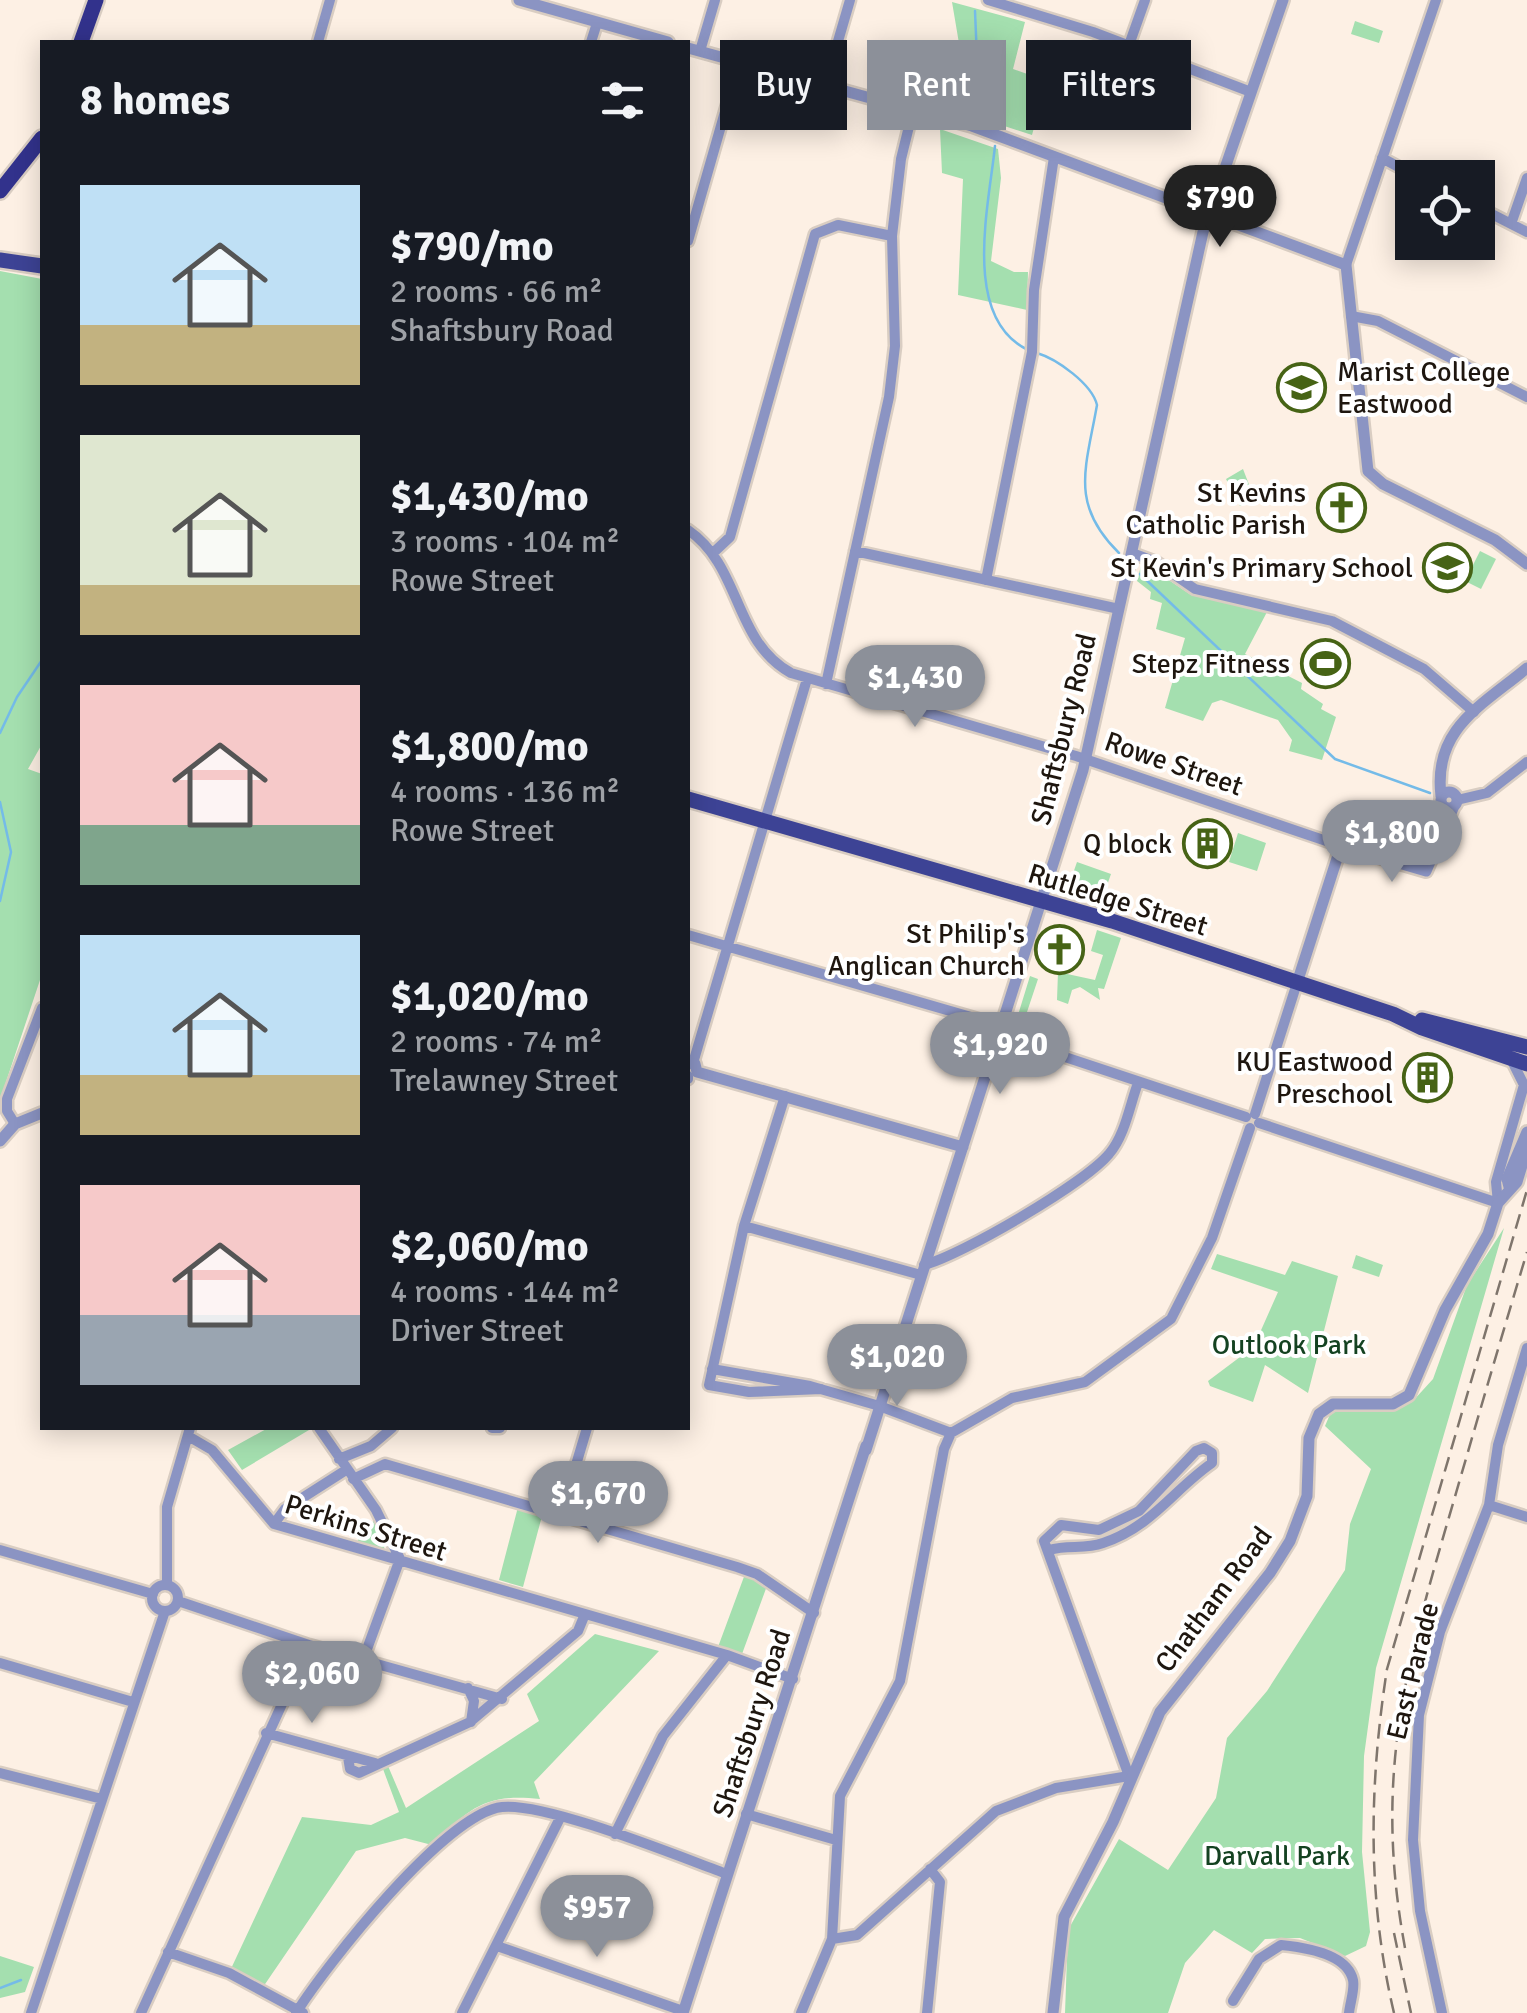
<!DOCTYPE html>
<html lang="en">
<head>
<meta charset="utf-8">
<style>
  :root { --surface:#171b24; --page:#242831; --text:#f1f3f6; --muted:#9ea1a6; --accent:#8c9099 }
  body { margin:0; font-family:Signika,sans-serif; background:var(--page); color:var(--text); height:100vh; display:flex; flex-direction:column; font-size:38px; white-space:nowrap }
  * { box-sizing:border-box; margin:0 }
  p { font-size:32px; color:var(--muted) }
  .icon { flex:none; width:55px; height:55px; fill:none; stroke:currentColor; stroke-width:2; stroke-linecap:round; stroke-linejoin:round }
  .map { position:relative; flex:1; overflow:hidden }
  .side { position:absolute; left:40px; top:40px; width:650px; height:1390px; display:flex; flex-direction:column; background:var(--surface); border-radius:0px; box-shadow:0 5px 25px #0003 }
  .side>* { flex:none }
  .guide { position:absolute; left:720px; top:40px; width:655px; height:90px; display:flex; gap:20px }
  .buttons { position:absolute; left:1395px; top:160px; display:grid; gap:20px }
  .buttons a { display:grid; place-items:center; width:100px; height:100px; border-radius:0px; background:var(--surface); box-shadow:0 5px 25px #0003; font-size:50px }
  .price { position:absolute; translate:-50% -85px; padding:0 22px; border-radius:35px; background:var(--accent); color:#fff; font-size:32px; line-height:65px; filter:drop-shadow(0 2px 5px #0008) }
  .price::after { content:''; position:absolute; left:50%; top:60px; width:30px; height:22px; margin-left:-15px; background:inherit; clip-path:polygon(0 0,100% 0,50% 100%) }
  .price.current { background:#222; color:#fff }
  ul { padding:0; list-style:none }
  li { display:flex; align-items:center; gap:30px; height:250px; padding:0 40px }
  li span { display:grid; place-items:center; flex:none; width:280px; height:200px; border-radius:0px; color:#555 }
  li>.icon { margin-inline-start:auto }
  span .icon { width:120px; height:120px; fill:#fffc; stroke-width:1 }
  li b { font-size:42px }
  h2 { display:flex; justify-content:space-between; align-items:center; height:120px; padding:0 40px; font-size:42px }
  .chip { padding:0 35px; border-radius:0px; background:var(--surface); box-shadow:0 5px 25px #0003; font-size:35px; line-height:90px }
  .chip.current { background:var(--accent); color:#fff }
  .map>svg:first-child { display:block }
  .green { fill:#a4dfaf }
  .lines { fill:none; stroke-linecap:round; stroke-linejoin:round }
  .stream { stroke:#74bbe8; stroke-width:2.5 }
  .minor-casing { stroke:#d9cdc2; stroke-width:15 }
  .tertiary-casing { stroke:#d9cdc2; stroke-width:16 }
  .primary-casing { stroke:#d9cdc2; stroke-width:20 }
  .trunk-casing { stroke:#d9cdc2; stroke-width:20 }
  .minor { stroke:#8b94c3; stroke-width:10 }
  .tertiary { stroke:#8b94c3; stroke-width:11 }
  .primary { stroke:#3d4395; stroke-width:15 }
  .trunk { stroke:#32328c; stroke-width:15 }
  .rail { stroke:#7f756c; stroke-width:2.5; stroke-dasharray:15 8; stroke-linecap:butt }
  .labels { text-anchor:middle; stroke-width:8; stroke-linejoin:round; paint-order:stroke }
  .poi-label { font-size:28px; fill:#1e160f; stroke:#fff; text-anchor:end }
  .street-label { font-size:28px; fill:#1e160f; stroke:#fff }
  .park-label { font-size:28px; fill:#144221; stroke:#fff }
</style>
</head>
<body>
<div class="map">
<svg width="1527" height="2013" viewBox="0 0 1527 2013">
  <rect width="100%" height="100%" fill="#fdf0e4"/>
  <path class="green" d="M952,2L1025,22L1013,69L1047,81L1032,135L940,105L963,67Z
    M1355,21L1383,31L1379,43L1351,34Z
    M940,129L998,149L1001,178L991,261L1014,272H1028L1027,310L958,295L963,179L942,173Z
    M0,271L42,279V744L28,769L42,774V974L0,1100Z
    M1243,469L1255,500L1240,506L1226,479Z
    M1480,551L1496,559L1481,589L1465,581Z
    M1142,562L1191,595L1267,612L1245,654L1302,683L1301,689L1323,704L1321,709L1336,717L1322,760L1289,751L1292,740L1278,720L1221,700L1212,703L1203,721L1165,708L1185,638L1156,629L1162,603L1150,599L1151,592L1137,581Z
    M1238,833L1266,843L1257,871L1229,862Z
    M1077,862L1111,874L1104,894L1070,882Z
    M1097,930L1121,938L1104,989L1098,988L1100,1000L1080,987L1072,990L1068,1004L1057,1000L1058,972L1095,980L1103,955L1091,951Z
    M1030,976L1038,979L1023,1024L1039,1030L1037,1035L1014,1028Z
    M1504,1228L1376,1668L1364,1756L1362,1852L1370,1932L1366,1946L1345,1956L1300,1938L1265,1939L1252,1953L1214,1930L1185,1963L1168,2013H1065L1068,1930L1119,1839L1168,1870L1216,1798L1227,1738L1267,1691L1345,1570L1350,1524L1371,1469L1325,1426L1331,1412L1412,1402L1433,1379L1467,1285Z
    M1217,1254L1285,1275L1292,1261L1338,1276L1308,1393L1265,1365L1253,1402L1210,1386L1208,1381L1244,1354L1250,1355L1278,1292L1211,1269Z
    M1356,1255L1383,1265L1379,1277L1352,1268Z
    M268,1428L309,1430L242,1470L228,1450Z
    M518,1507L542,1516L523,1587L499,1580Z
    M375,1519L386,1542L383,1551L354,1545Z
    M745,1574L768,1583L742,1654L718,1647Z
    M595,1634L659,1651L534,1782L540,1799C485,1793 470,1808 432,1845L405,1838L356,1851L261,1990L229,1973L302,1817L371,1825L399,1812L383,1769L388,1766L406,1808L539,1721L527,1694Z
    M0,1956L34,1967L25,1992L0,1998Z"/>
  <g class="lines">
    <path class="stream" d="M975,11L977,59L998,113V122
      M995,146C989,205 961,318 1028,350
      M1037,353C1057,359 1092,384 1097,405C1086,468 1069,504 1119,553
      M1140,574L1335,759L1430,793
      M0,733L17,697L42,660
      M0,802L11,852L0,901
      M0,1988L21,1980"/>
    <defs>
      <path id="minor" d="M988,0L1093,32L1251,92
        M318,42L330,0
        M591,42L597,23
        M1129,45L1145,0
        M700,51L715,0
        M825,86L850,0
        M1382,158L1419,178
        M1478,207L1527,232
        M1511,224L1527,178
        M688,241L739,63
        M1346,265L1436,0
        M1351,316L1378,321L1527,397
        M688,530C742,567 733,641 791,673L1076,756L1341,846
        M855,551L1119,609
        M714,552L730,537L815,234L838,225L892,236
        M1132,553L1156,562L1195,589L1332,621L1424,669L1474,712
        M986,580L1032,352L1034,290L1054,157
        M826,684L889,397L895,346L892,236L901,159L913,110
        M1457,800L1487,793L1527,762
        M688,935L1002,1026
        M999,1035L1246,1117
        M693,1063L807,679
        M688,1079V1076
        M785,1096L744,1226L709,1385L749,1392L821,1389
        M1255,1114L1297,983
        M1259,1123L1498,1203L1496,1182L1524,1085L1511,1059
        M15,1124L7,1111V1099L42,1008
        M744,1226L921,1275
        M924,1265C962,1255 1085,1183 1109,1154C1125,1136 1130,1104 1138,1083
        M712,1369L810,1386L876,1405
        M882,1407L951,1433L1012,1398L1085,1382L1171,1319L1212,1238L1250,1128
        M319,1428L376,1510L400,1559L363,1660
        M492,1428H500
        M188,1436L212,1450L274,1524L727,1655L793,1679
        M339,1459L371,1446L392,1428
        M353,1479L385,1464L737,1567L757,1574L814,1613
        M1489,1505L1527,1517
        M561,1515L587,1428
        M274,1524L285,1509L346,1470
        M0,1550L153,1594
        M167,1585V1507L190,1428
        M152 1598a13 13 0 1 1 26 0a13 13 0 1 1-26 0Z
        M178,1601L309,1645L502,1699
        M0,1663L133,1702
        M468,1688L474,1701L471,1722
        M266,1733L375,1763
        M348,1757L350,1769L359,1773L470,1722L578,1631L585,1614
        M0,1773L102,1799
        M746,1814L836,1840
        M615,1834L663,1736L727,1655
        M832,1939L857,1935L996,1811L1056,1788L1129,1776L1044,1541L1061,1525L1099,1530L1139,1511L1196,1451L1204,1448L1212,1453V1463C1173,1490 1153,1526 1103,1543C1084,1550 1068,1544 1049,1550
        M497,1946L683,2011
        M168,1952L229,1973L303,2013
        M1233,2001L1259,1959L1281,1945C1302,1947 1347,1953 1353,1980C1355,1989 1350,2003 1349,2013
        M31,2013L165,1611
        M141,2013L309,1645
        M296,2013C327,1964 446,1813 502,1807C546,1802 680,1857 727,1874
        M462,2013L560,1818
        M801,2013L832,1939L840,1796L900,1681L944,1449L951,1433
        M927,2013L940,1882L930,1869
        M1442,2013L1420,1911L1413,1840L1419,1715L1440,1632L1489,1505L1498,1445L1527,1348"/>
      <path id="tertiary" d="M519,0L668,42
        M688,48L972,126L1346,265L1368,471L1383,484L1495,540L1527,564
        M1441 800a8 8 0 1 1 16 0a8 8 0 1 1-16 0Z
        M1441,796C1433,729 1480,707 1527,668
        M1297,983L1341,846L1426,871L1454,806
        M688,1063L695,1064L697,1072
        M697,1072L963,1147
        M0,1141L15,1124L42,1113
        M1509,1187L1507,1179L1527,1132
        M866,1450L1083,770L1203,232L1283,0
        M683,2013L866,1446
        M1053,2013L1064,1917L1113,1822L1160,1712L1270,1573L1290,1541L1307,1496L1309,1438L1319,1414L1333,1404H1393L1409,1395L1445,1310L1488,1234L1498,1203L1517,1182L1527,1149"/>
      <path id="primary" d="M0,260L42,266
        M688,799L1112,921L1393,1014L1422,1028L1527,1064
        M1422,1020L1527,1047"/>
      <path id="trunk" d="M81,42L96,0
        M0,191L42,138"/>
    </defs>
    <use href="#minor" class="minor-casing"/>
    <use href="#tertiary" class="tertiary-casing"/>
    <use href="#primary" class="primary-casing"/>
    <use href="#trunk" class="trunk-casing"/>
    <use href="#minor" class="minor"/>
    <use href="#tertiary" class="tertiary"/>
    <use href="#primary" class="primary"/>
    <use href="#trunk" class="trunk"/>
    <path class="rail" d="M1394,1933L1411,2013
      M1405,1948C1373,1775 1406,1664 1454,1500C1478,1417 1502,1335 1527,1252
      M1394,2013C1367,1899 1369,1785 1387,1669L1527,1190"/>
  </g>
  <defs>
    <symbol id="school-ring" viewBox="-11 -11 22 22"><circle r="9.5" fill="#fff" stroke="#466315" stroke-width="1.5"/><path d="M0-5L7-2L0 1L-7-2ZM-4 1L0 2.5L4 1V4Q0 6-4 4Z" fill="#466315"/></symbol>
    <symbol id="church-ring" viewBox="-11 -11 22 22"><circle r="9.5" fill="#fff" stroke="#466315" stroke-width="1.5"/><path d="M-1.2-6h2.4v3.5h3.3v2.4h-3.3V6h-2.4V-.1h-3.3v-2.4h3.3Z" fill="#466315"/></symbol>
    <symbol id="stadium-ring" viewBox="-11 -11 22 22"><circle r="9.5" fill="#fff" stroke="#466315" stroke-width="1.5"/><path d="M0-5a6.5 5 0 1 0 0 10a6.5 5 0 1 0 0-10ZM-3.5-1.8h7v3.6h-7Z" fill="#466315"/></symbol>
    <symbol id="building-ring" viewBox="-11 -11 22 22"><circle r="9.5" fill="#fff" stroke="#466315" stroke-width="1.5"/><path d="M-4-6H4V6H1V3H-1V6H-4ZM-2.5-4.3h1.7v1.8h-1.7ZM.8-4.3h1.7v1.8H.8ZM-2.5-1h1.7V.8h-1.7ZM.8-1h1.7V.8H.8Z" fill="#466315"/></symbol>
  </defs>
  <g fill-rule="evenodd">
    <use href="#school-ring" x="1274" y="360" width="55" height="55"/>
    <use href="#church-ring" x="1314" y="480" width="55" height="55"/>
    <use href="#school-ring" x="1420" y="540" width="55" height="55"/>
    <use href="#stadium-ring" x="1298" y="636" width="55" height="55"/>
    <use href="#building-ring" x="1180" y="816" width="55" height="55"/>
    <use href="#church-ring" x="1032" y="922" width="55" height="55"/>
    <use href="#building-ring" x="1400" y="1050" width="55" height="55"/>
  </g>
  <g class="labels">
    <g class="poi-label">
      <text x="1337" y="381" text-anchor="start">Marist College<tspan x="1337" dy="32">Eastwood</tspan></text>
      <text x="1306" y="502">St Kevins<tspan x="1306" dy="32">Catholic Parish</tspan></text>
      <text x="1413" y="577">St Kevin's Primary School</text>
      <text x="1290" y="673">Stepz Fitness</text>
      <text x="1172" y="853">Q block</text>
      <text x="1025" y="943">St Philip's<tspan x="1025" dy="32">Anglican Church</tspan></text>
      <text x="1393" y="1071">KU Eastwood<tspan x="1393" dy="32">Preschool</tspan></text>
    </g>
    <g class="street-label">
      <text transform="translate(1063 729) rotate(-76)" y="10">Shaftsbury Road</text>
      <text transform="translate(1174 763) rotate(19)" y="10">Rowe Street</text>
      <text transform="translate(1118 899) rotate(17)" y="10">Rutledge Street</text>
      <text transform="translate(366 1527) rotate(17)" y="10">Perkins Street</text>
      <text transform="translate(1213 1599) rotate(-53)" y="10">Chatham Road</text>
      <text transform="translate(1412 1671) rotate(-76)" y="10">East Parade</text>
      <text transform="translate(751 1723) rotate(-72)" y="10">Shaftsbury Road</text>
    </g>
    <g class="park-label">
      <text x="1289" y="1354">Outlook Park</text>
      <text x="1277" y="1865">Darvall Park</text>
    </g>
  </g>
</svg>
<div class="buttons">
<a><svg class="icon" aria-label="locate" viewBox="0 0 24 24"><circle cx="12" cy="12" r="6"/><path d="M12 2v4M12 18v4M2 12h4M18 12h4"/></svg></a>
</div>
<b class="price current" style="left:1220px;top:250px">$790</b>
<b class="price" style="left:915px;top:730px">$1,430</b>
<b class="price" style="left:1392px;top:885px">$1,800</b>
<b class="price" style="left:1000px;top:1097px">$1,920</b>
<b class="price" style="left:897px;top:1409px">$1,020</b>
<b class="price" style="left:598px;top:1546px">$1,670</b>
<b class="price" style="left:312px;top:1726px">$2,060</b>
<b class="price" style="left:597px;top:1960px">$957</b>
<div class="guide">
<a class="chip">Buy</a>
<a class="chip current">Rent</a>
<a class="chip">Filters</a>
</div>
<section class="side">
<h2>8 homes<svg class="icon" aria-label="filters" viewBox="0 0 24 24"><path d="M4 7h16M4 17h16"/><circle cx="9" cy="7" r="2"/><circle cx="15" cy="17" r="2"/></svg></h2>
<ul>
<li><span style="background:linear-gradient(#bfe0f5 70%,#c2b280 0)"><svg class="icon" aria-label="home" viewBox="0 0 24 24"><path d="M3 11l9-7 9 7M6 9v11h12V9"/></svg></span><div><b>$790/mo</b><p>2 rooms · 66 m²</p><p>Shaftsbury Road</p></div></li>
<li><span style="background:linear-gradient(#dfe7d0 75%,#c2b280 0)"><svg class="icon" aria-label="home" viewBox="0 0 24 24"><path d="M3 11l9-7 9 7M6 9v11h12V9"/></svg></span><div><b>$1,430/mo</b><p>3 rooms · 104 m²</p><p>Rowe Street</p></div></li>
<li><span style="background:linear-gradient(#f6c9c9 70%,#7fa58c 0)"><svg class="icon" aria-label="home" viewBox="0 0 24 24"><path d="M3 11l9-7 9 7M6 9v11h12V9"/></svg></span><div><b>$1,800/mo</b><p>4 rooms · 136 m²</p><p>Rowe Street</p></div></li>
<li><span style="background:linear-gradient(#bfe0f5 70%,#c2b280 0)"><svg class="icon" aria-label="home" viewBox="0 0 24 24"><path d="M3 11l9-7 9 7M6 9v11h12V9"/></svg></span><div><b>$1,020/mo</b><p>2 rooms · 74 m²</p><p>Trelawney Street</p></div></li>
<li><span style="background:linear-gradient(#f6c9c9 65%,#9aa5b1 0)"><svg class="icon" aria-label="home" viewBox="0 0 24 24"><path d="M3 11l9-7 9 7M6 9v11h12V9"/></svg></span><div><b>$2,060/mo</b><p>4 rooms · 144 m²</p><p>Driver Street</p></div></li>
</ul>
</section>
</div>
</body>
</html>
